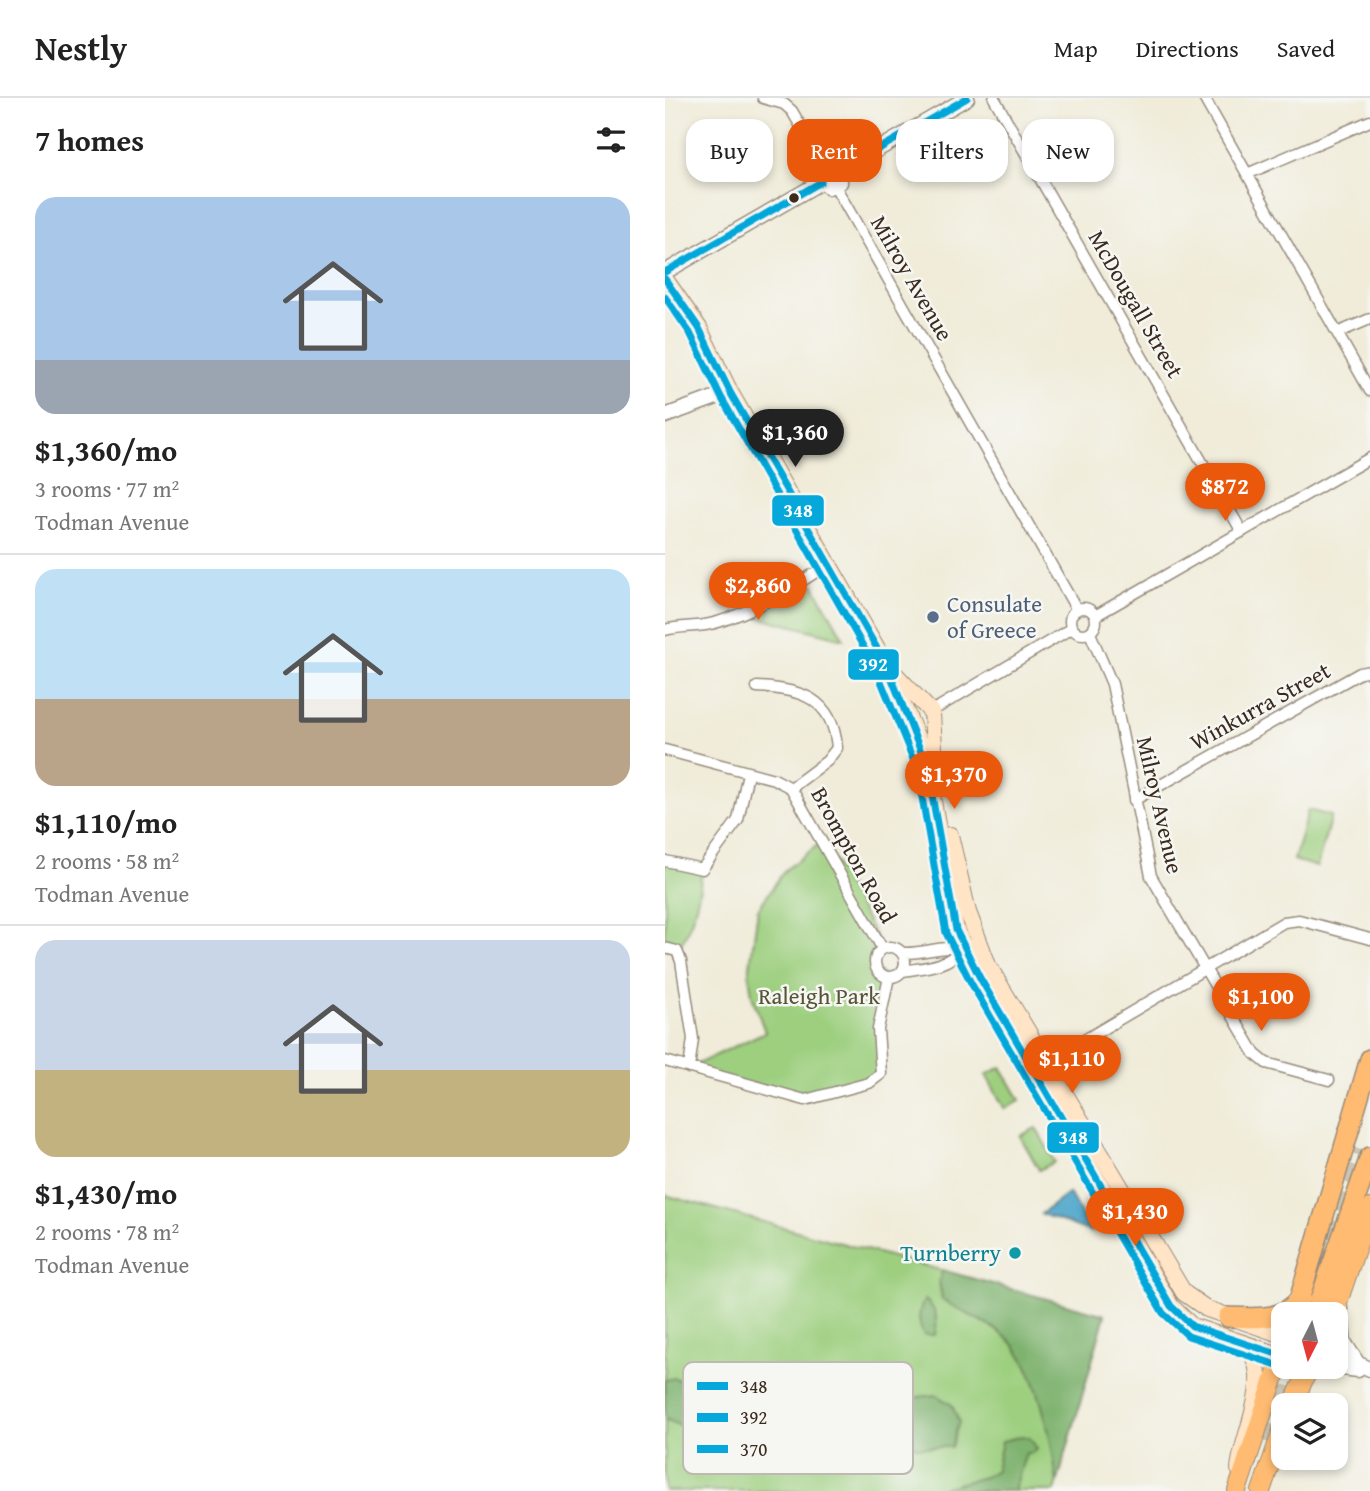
<!DOCTYPE html>
<html lang="en">
<head>
<meta charset="utf-8">
<style>
  :root { --surface:#fff; --page:#f6f6f6; --text:#222; --muted:#767676; --line:#e0e0e0; --accent:#ea580c }
  body { margin:0; font-family:"Gentium Book Plus",serif; background:var(--page); color:var(--text); height:100vh; display:flex; flex-direction:column; font-size:26px; white-space:nowrap }
  * { box-sizing:border-box; margin:0 }
  p { font-size:23px; color:var(--muted) }
  .icon { flex:none; width:38px; height:38px; fill:none; stroke:currentColor; stroke-width:2; stroke-linecap:round; stroke-linejoin:round }
  .map { position:relative; flex:1; overflow:hidden }
  .side { display:flex; flex-direction:column; background:var(--surface); width:665px }
  .side>* { flex:none }
  .top-card { position:absolute; left:21px; top:21px; width:578px; height:63px; display:flex; gap:14px }
  .needle { width:46px; rotate:186deg }
  .fabs { position:absolute; left:606px; top:1204px; display:grid; gap:14px }
  .fabs a { display:grid; place-items:center; width:77px; height:77px; border-radius:14px; background:var(--surface); box-shadow:0 4px 10px #0003; font-size:35px }
  .price { position:absolute; translate:-50% -60px; padding:0 16px; border-radius:24px; background:var(--accent); color:#fff; font-size:23px; line-height:46px; filter:drop-shadow(0 2px 4px #0008) }
  .price::after { content:''; position:absolute; left:50%; top:42px; width:21px; height:16px; margin-left:-10px; background:inherit; clip-path:polygon(0 0,100% 0,50% 100%) }
  .price.selected { background:#222; color:#fff }
  ul { padding:0; list-style:none }
  li { display:grid; align-content:center; gap:14px; height:371px; padding:0 35px }
  li+li { border-top:2px solid var(--line) }
  li span { display:grid; place-items:center; height:217px; border-radius:21px; color:#555 }
  li>.icon { margin-inline-start:auto }
  span .icon { width:126px; height:126px; fill:#fffc; stroke-width:1 }
  li b { font-size:30px }
  h2 { display:flex; justify-content:space-between; align-items:center; height:84px; padding:0 35px; font-size:30px }
  .pill { padding:0 24px; border-radius:21px; background:var(--surface); box-shadow:0 4px 10px #0003; font-size:24px; line-height:63px }
  .pill.selected { background:var(--accent); color:#fff }
  header { display:flex; align-items:center; gap:42px; box-sizing:border-box; height:98px; padding:0 35px; background:var(--surface); border-bottom:2px solid var(--line) }
  header strong { font-size:33px }
  nav { display:flex; gap:38px; margin-inline-start:auto; font-size:24px }
  main { display:flex; flex:1; min-height:0 }
  .map>svg:first-child { display:block }
  .green { fill:#9dcf7f; stroke:#6c7c4e; stroke-width:2 }
  .forest { fill:#7eb26e; stroke:#5c6e46; stroke-width:2 }
  .water { fill:#4ea6cb; stroke:#446874; stroke-width:2 }
  .lines { fill:none; stroke-linecap:round; stroke-linejoin:round }
  .motorway-tunnel { stroke:#ccc5b4; stroke-width:19; stroke-dasharray:19 10; stroke-linecap:butt }
  .minor-casing { stroke:#968b7c; stroke-width:13 }
  .tertiary-casing { stroke:#968b7c; stroke-width:17 }
  .secondary-casing { stroke:#968b7c; stroke-width:18 }
  .primary-casing { stroke:#968b7c; stroke-width:20 }
  .motorway-casing { stroke:#968b7c; stroke-width:22 }
  .minor { stroke:#fff; stroke-width:10 }
  .tertiary { stroke:#fff; stroke-width:14 }
  .secondary { stroke:#ffe4c6; stroke-width:16 }
  .primary { stroke:#ffbb71; stroke-width:18 }
  .motorway { stroke:#ffbb71; stroke-width:19 }
  .bus-1-casing { stroke:#f6f6f2; stroke-width:12 }
  .bus-2-casing { stroke:#f6f6f2; stroke-width:12 }
  .bus-3-casing { stroke:#f6f6f2; stroke-width:12 }
  .bus-1 { stroke:#06a7da; stroke-width:7 }
  .bus-2 { stroke:#06a7da; stroke-width:7 }
  .bus-3 { stroke:#06a7da; stroke-width:7 }
  .bus-dot { fill:#3b2a1e; stroke:#f6f6f2; stroke-width:2.5 }
  .service-dot { fill:#5c6f8a; stroke:#f6f6f2; stroke-width:2.5 }
  .culture-dot { fill:#0f9aa8; stroke:#f6f6f2; stroke-width:2.5 }
  .labels { text-anchor:middle; stroke-width:5; stroke-linejoin:round; paint-order:stroke }
  .street-label { font-size:23px; fill:#3b2a1e; stroke:#f6f6f2 }
  .service-label { font-size:23px; fill:#4e5e75; stroke:#f6f6f2; text-anchor:start }
  .park-label { font-size:23px; fill:#545336; stroke:#f6f6f2 }
  .culture-label { font-size:23px; fill:#0d838f; stroke:#f6f6f2; text-anchor:end }
  .key { fill:#f6f6f2; stroke:#beb9b2; stroke-width:2 }
  .key-label { font-size:19px; fill:#3b2a1e }
  .line-badge { stroke:#f6f6f2; stroke-width:2.5 }
  .badge-label { font-size:19px; text-anchor:middle; font-weight:bold; fill:#fff }
</style>
</head>
<body>
<header>
<strong>Nestly</strong>
<nav><a>Map</a><a>Directions</a><a>Saved</a></nav>
</header>
<main>
<section class="side">
<h2>7 homes<svg class="icon" aria-label="filters" viewBox="0 0 24 24"><path d="M4 7h16M4 17h16"/><circle cx="9" cy="7" r="2"/><circle cx="15" cy="17" r="2"/></svg></h2>
<ul>
<li><span style="background:linear-gradient(#a9c7e8 75%,#9aa5b1 0)"><svg class="icon" aria-label="home" viewBox="0 0 24 24"><path d="M3 11l9-7 9 7M6 9v11h12V9"/></svg></span><div><b>$1,360/mo</b><p>3 rooms · 77 m²</p><p>Todman Avenue</p></div></li>
<li><span style="background:linear-gradient(#bfe0f5 60%,#b9a48a 0)"><svg class="icon" aria-label="home" viewBox="0 0 24 24"><path d="M3 11l9-7 9 7M6 9v11h12V9"/></svg></span><div><b>$1,110/mo</b><p>2 rooms · 58 m²</p><p>Todman Avenue</p></div></li>
<li><span style="background:linear-gradient(#c9d6e8 60%,#c2b280 0)"><svg class="icon" aria-label="home" viewBox="0 0 24 24"><path d="M3 11l9-7 9 7M6 9v11h12V9"/></svg></span><div><b>$1,430/mo</b><p>2 rooms · 78 m²</p><p>Todman Avenue</p></div></li>
</ul>
</section>
<div class="map">
<svg width="705" height="1393" viewBox="0 0 705 1393">
  <rect width="100%" height="100%" fill="#f6f6f2"/>
  <filter id="ink" filterUnits="userSpaceOnUse"><feTurbulence type="fractalNoise" baseFrequency=".0143" numOctaves="2"/><feDisplacementMap in="SourceGraphic" scale="14" xChannelSelector="R" yChannelSelector="G"/><feConvolveMatrix kernelMatrix="1 2 1 2 8 2 1 2 1" color-interpolation-filters="sRGB"/></filter>
  <filter id="wash" filterUnits="userSpaceOnUse"><feTurbulence type="fractalNoise" baseFrequency=".00686" numOctaves="4" result="noise"/><feDisplacementMap in="SourceGraphic" scale="28" xChannelSelector="R" yChannelSelector="G"/><feGaussianBlur stdDeviation="1.57" result="paint"/><feColorMatrix in="noise" values="0 0 0 0 0 0 0 0 0 0 0 0 0 0 0 0 0 1.4 0 .05"/><feComposite in="paint" operator="in"/></filter>
  <g filter="url(#wash)">
    <rect width="100%" height="100%" fill="#f0ecd9"/>
    <path class="green" d="M148,486L179,541L92,519Z
      M643,712L666,718L652,769L629,762Z
      M158,743L217,850L210,864L212,872L219,878L213,931L216,976L140,1002L24,970L100,934L87,898L84,876L93,811L119,773Z
      M0,763L37,771C35,800 27,828 12,853L0,850Z
      M336,969L355,1002L340,1011L321,977Z
      M371,1030L390,1064L374,1072L355,1038Z
      M0,1097L440,1217L390,1393H0Z"/>
    <path class="forest" d="M277,1172L440,1217L392,1386C388,1347 373,1267 342,1240C323,1223 297,1216 277,1201L274,1183Z
      M260,1202C272,1210 273,1223 270,1237H259C253,1226 252,1212 260,1202Z
      M10,1280L36,1292L68,1297L93,1281L131,1290L177,1288L235,1301L271,1297L287,1307L294,1324L286,1349H252L219,1332L191,1338L168,1336L143,1344L106,1339L76,1329L67,1314L58,1334L27,1333L0,1321V1282Z
      M358,1338L365,1340L372,1351L367,1355H361L349,1393H266L319,1379L331,1372L337,1343Z"/>
    <path class="water" d="M404,1095L426,1134L376,1116Z"/>
  </g>
  <g filter="url(#ink)">
    <g class="lines">
      <path class="motorway-tunnel" d="M645,1195L693,1051
        M620,1307L633,1269
        M607,1346L618,1314"/>
      <defs>
        <path id="minor" d="M98,0L119,6L127,13L160,70
          M329,0L577,434
          M539,0L705,293
          M582,76L705,23
          M170,88L412,512
          M672,235L705,221
          M405 523a13 13 0 1 1 26 0a13 13 0 1 1-26 0Z
          M430,518L705,360
          M0,532C17,527 36,530 53,524C91,512 131,488 163,466
          M425,535L447,586L486,778L590,956L601,965L664,982
          M92,589C136,591 168,600 172,650L162,663L126,690
          M265,611L272,610L407,530
          M0,652L109,681L126,690L217,850
          M469,702L695,575L705,573
          M0,763L37,771L73,722L83,675
          M210 864a15 15 0 1 1 30 0a15 15 0 1 1-30 0Z
          M0,850L12,853L16,863L28,941L24,970
          M238,855C259,856 278,847 298,850
          M238,873C261,869 282,869 298,850
          M0,963L140,1002L204,985L216,976L213,931L224,879
          M382,964L619,824L634,822L705,841"/>
        <path id="tertiary" d="M174,74L302,0
          M156,84L164,89L175,84L174,74
          M156,84L155,78L160,70L166,69L174,74
          M0,174L156,84
          M0,318L65,294
          M674,1203L679,1244L693,1266
          M670,1256L705,1271
          M670,1269L693,1272"/>
        <path id="secondary" d="M0,181L34,230L65,294L221,566C234,602 252,633 262,669L291,832L315,880L506,1208L527,1228L617,1258
          M230,576L267,615L270,667
          M285,737L303,814L323,867L519,1195L542,1211L618,1237
          M574,1371C577,1333 613,1277 578,1245"/>
        <path id="primary" d="M669,1216L705,1110
          M627,1307L645,1269
          M572,1393L618,1254
          M596,1393L618,1330"/>
        <path id="motorway" d="M630,1216L705,961
          M650,1216L705,1059
          M563,1219C590,1220 619,1224 636,1199"/>
      </defs>
      <use href="#minor" class="minor-casing"/>
      <use href="#tertiary" class="tertiary-casing"/>
      <use href="#secondary" class="secondary-casing"/>
      <use href="#primary" class="primary-casing"/>
      <use href="#motorway" class="motorway-casing"/>
      <use href="#minor" class="minor"/>
      <use href="#tertiary" class="tertiary"/>
      <use href="#secondary" class="secondary"/>
      <use href="#primary" class="primary"/>
      <use href="#motorway" class="motorway"/>
      <defs>
        <path id="bus-1" d="M0,181L34,230L65,294L221,566L262,669L291,832L315,880L506,1208L527,1228L618,1258"/>
        <path id="bus-2" d="M0,199L25,235L56,299L211,571L252,671L281,835L306,885L498,1215L523,1238L615,1268"/>
        <path id="bus-3" d="M174,74L302,0
          M0,174L156,84"/>
      </defs>
      <use href="#bus-1" class="bus-1-casing"/>
      <use href="#bus-2" class="bus-2-casing"/>
      <use href="#bus-3" class="bus-3-casing"/>
      <use href="#bus-1" class="bus-1"/>
      <use href="#bus-2" class="bus-2"/>
      <use href="#bus-3" class="bus-3"/>
    </g>
  </g>
  <circle class="bus-dot" cx="129" cy="100" r="6"/>
  <circle class="service-dot" cx="268" cy="519" r="7"/>
  <circle class="culture-dot" cx="350" cy="1155" r="7"/>
  <g class="labels">
    <g class="street-label">
      <text transform="translate(247 180) rotate(60)" y="8">Milroy Avenue</text>
      <text transform="translate(471 206) rotate(60)" y="8">McDougall Street</text>
      <text transform="translate(595 608) rotate(-29)" y="8">Winkurra Street</text>
      <text transform="translate(495 707) rotate(77)" y="8">Milroy Avenue</text>
      <text transform="translate(189 757) rotate(61)" y="8">Brompton Road</text>
    </g>
    <g class="service-label">
      <text x="282" y="514">Consulate<tspan x="282" dy="26">of Greece</tspan></text>
    </g>
    <g class="park-label">
      <text x="154" y="906">Raleigh Park</text>
    </g>
    <g class="culture-label">
      <text x="336" y="1163">Turnberry</text>
    </g>
  </g>
  <rect x="18" y="1264" width="230" height="112" rx="10" class="key"/>
  <rect x="32" y="1284" width="31" height="8" fill="#06a7da"/>
  <rect x="32" y="1315" width="31" height="9" fill="#06a7da"/>
  <rect x="32" y="1347" width="31" height="8" fill="#06a7da"/>
  <g class="key-label">
    <text x="75" y="1295">348</text>
    <text x="75" y="1326">392</text>
    <text x="75" y="1358">370</text>
  </g>
  <g class="line-badge">
    <rect x="106" y="396" width="54" height="33" rx="7" fill="#06a7da"/>
    <rect x="182" y="550" width="53" height="33" rx="7" fill="#06a7da"/>
    <rect x="381" y="1023" width="54" height="33" rx="7" fill="#06a7da"/>
  </g>
  <g class="badge-label">
    <text x="133" y="419">348</text>
    <text x="208" y="573">392</text>
    <text x="408" y="1046">348</text>
  </g>
</svg>
<div class="fabs">
<a><svg class="needle" viewBox="-14 -14 28 28"><path d="M0-13l5 13h-10z" fill="#e53935"/><path d="M0 13l5-13h-10z" fill="#767676"/></svg></a>
<a><svg class="icon" aria-label="layers" viewBox="0 0 24 24"><path d="M12 4l9 5-9 5-9-5zM3 14l9 5 9-5"/></svg></a>
</div>
<b class="price selected" style="left:130px;top:371px">$1,360</b>
<b class="price" style="left:560px;top:425px">$872</b>
<b class="price" style="left:93px;top:524px">$2,860</b>
<b class="price" style="left:289px;top:713px">$1,370</b>
<b class="price" style="left:596px;top:935px">$1,100</b>
<b class="price" style="left:407px;top:997px">$1,110</b>
<b class="price" style="left:470px;top:1150px">$1,430</b>
<div class="top-card">
<a class="pill">Buy</a>
<a class="pill selected">Rent</a>
<a class="pill">Filters</a>
<a class="pill">New</a>
</div>
</div>
</main>
</body>
</html>
